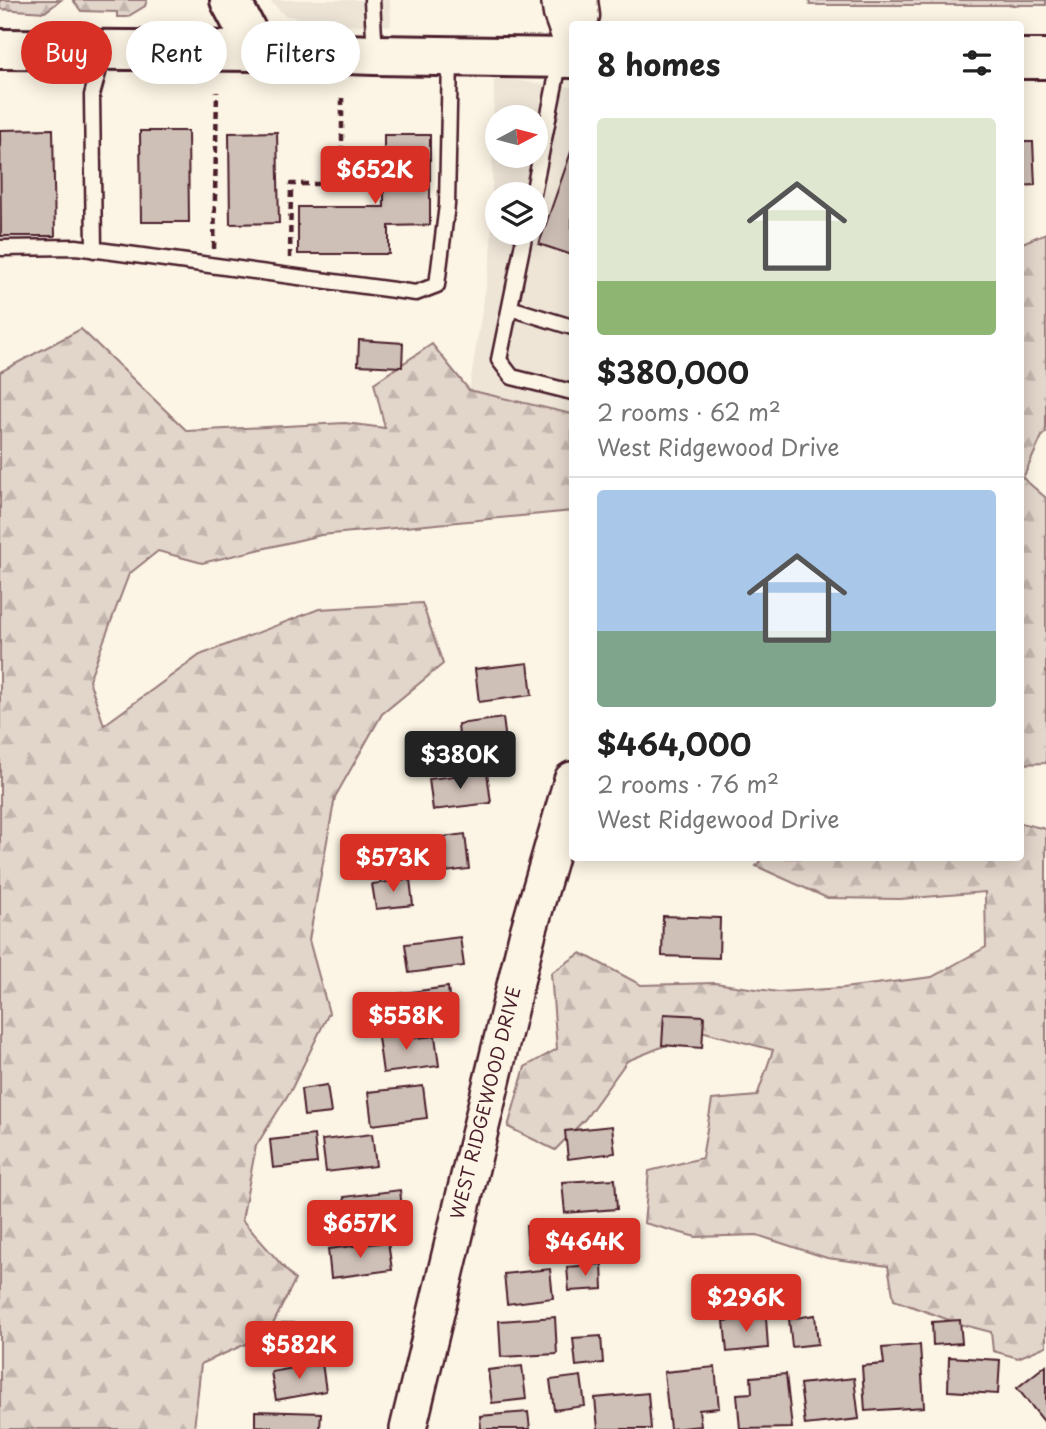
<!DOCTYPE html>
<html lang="en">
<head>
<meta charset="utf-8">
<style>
  :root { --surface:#fff; --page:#f2f2f2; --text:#222; --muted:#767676; --line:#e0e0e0; --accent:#d93025 }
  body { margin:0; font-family:"Playpen Sans",sans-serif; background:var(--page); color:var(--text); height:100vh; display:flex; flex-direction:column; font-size:26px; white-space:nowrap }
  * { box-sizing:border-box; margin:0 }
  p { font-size:23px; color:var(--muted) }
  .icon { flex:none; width:38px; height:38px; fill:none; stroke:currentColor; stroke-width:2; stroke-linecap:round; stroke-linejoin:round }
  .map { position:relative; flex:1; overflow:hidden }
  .details { position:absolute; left:569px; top:21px; width:455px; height:840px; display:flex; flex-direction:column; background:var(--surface); border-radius:7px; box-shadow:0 4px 18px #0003 }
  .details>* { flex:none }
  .guide { position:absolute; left:21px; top:21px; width:443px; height:63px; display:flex; gap:14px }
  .needle { width:46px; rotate:83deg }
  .buttons { position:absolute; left:485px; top:105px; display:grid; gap:14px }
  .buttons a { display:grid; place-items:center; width:63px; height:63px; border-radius:50%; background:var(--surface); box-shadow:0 4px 18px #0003; font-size:35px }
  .price { position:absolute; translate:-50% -60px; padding:0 16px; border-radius:7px; background:var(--accent); color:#fff; font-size:23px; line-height:46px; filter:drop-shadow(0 2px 4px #0008) }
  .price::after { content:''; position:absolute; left:50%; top:42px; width:21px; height:16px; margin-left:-10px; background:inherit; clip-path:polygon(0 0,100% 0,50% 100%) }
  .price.on { background:#222; color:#fff }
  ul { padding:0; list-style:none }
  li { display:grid; align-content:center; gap:14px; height:371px; padding:0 28px }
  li+li { border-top:2px solid var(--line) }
  li span { display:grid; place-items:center; height:217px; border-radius:7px; color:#555 }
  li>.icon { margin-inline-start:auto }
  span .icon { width:126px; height:126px; fill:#fffc; stroke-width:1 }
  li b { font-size:30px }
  h2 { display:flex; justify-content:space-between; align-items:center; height:84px; padding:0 28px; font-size:30px }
  .chip { padding:0 24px; border-radius:32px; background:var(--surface); box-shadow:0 4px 18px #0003; font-size:24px; line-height:63px }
  .chip.on { background:var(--accent); color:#fff }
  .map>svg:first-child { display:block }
  .built { fill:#eee5d7; fill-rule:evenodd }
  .forest { fill:url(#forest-firs); stroke:#967a7a; stroke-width:2 }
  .building { fill:#cfc0b7; stroke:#4a1f2b; stroke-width:2 }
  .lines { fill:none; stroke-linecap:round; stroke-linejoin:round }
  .service-casing { stroke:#4a1f2b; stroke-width:19 }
  .minor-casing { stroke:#4a1f2b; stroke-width:33 }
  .tertiary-casing { stroke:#4a1f2b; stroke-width:40 }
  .secondary-casing { stroke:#4a1f2b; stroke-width:44 }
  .path { stroke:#4a1f2b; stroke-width:4.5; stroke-dasharray:7 5; stroke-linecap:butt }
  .service { stroke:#fcf5e5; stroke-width:14 }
  .minor { stroke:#fcf5e5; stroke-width:28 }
  .tertiary { stroke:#fcf5e5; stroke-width:35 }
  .secondary { stroke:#fcf5e5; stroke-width:38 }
  .labels { text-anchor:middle; stroke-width:7; stroke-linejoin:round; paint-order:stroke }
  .street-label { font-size:18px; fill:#4a1f2b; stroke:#fcf5e5 }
</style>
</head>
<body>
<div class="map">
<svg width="1046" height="1429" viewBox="0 0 1046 1429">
  <defs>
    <pattern id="forest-firs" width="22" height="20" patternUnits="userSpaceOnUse" patternTransform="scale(1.75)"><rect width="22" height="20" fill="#e2d5ca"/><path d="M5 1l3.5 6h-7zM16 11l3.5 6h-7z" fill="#c3b6ae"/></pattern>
  </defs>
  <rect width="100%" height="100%" fill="#fcf5e5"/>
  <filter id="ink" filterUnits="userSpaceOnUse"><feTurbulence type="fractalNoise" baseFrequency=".0143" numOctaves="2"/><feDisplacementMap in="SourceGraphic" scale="14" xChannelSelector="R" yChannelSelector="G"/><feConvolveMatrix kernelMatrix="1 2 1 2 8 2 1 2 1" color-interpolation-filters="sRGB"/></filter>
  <g filter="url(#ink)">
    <path class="built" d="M269,0H390L391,26L325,24L284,15Z
      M494,78L572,87V414L469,390L491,255ZM497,117H536V156H497ZM497,194H536V233H497Z"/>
    <path class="forest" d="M0,0H61L45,12L0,9Z
      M73,0H147L145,6L127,17H117V12L81,11Z
      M809,0H1046V5H810Z
      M1046,233V433L1043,434L1023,478L1046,498V763L1020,764V244Z
      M81,329L187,431L345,423L385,428L374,383L432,344L469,390L572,414V511L321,535L202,563L158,551L129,574L89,680L104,725L200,655L319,609L422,603L443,664L382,714L335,797L309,940L329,1013L291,1090L256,1146L242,1220L295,1280L268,1334L201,1364L194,1429H0V372Z
      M1020,823L1046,829V1346L1018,1358L993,1351L991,1332L960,1324L894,1300L888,1266L827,1258L757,1235L696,1237L644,1223L649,1171L702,1158L712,1100L757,1096L773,1050L701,1031L627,1061L585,1119L555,1150L508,1127L525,1067L557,1049L551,973L581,953L641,985L715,983L778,992L843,988L932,977L986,947L985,892L900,899L827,898L756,866L762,858H1020Z"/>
    <path class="building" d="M53,129L55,236H1L0,130Z
      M140,131H188L189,222H141Z
      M277,132L279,223L230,224L229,133Z
      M384,135H430V225L389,226V254H298V207H384Z
      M1020,142H1033L1035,185L1020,186Z
      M571,152L572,153V255L539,244Z
      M359,340L403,343L402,367L358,365Z
      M528,663L532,695L479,702L475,669Z
      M503,718L507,749L436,758L433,738L459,735L458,724Z
      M487,772L491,803L433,810L429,779Z
      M465,834L469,869L413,876L409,841Z
      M410,879L413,905L376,909L372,884Z
      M663,916L720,918L719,958L662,956Z
      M460,937L464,966L409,973L405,944Z
      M448,987L451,1016L400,1022L396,994Z
      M664,1014L704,1016L702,1048L662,1045Z
      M398,1028L400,1040L435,1036L439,1066L383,1073L377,1030Z
      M327,1085L331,1113L304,1116L301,1089Z
      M423,1086L427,1118L372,1125L368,1092Z
      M612,1126L615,1153L568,1159L565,1131Z
      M372,1134L376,1166L326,1172L322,1140Z
      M314,1135L317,1163L273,1168L270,1140Z
      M615,1179L617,1209L565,1213L562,1182Z
      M400,1190L403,1218L348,1225L344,1197Z
      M596,1220L598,1248L528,1253L526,1226Z
      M388,1242L392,1270L331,1278L328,1249Z
      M602,1264L603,1289L569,1291L567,1267Z
      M550,1269L553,1298L507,1304L504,1274Z
      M815,1315L818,1344L792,1347L789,1319Z
      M555,1317L557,1354L501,1357L499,1321Z
      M766,1317L768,1348L727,1352L724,1321Z
      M960,1320L962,1343L933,1345L932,1322Z
      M282,1323L344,1324V1356L282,1355Z
      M601,1336L603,1363L576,1366L573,1338Z
      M920,1345L924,1407L865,1411L862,1366L884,1364L882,1348Z
      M949,1357L1000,1360L998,1394L948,1391Z
      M322,1363L326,1391L276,1400L271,1372Z
      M1046,1365V1424L1017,1388Z
      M522,1366L526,1399L492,1403L488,1370Z
      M715,1367L719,1408L699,1410L701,1426L670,1429L664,1372Z
      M786,1374L792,1428L740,1429L737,1394L752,1393L751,1377Z
      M581,1376L585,1406L554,1410L550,1380Z
      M854,1378L859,1419L805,1425L800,1384Z
      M648,1393L651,1429H598L595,1398Z
      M255,1411L321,1413L320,1429H271V1427L255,1426Z
      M528,1412L530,1429H481L480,1416Z"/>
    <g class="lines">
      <defs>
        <path id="service" d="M372,0L375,55
          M533,194L560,59
          M525,233L499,360L512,377L572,392
          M0,248L76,247L416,293L437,285L447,205L450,58
          M94,250L92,95L104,51
          M510,308L572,327"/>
        <path id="minor" d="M556,0L558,14L572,53
          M582,24L585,16L583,0"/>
        <path id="tertiary" d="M408,1429L527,936L572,780"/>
        <path id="secondary" d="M230,0L257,51
          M0,49L257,51L375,55L572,58
          M1020,59H1046"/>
      </defs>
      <use href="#service" class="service-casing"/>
      <use href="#minor" class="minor-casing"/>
      <use href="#tertiary" class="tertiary-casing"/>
      <use href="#secondary" class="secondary-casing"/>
      <path class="path" d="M214,249L217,92
        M290,258L291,184H342V94"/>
      <use href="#service" class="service"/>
      <use href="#minor" class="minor"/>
      <use href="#tertiary" class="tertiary"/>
      <use href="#secondary" class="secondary"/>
    </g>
  </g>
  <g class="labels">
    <g class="street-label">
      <text transform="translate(486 1103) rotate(-76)" y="6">WEST RIDGEWOOD DRIVE</text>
    </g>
  </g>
</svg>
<div class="buttons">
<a><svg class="needle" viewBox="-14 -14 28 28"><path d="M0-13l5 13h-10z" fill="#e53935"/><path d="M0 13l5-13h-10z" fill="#767676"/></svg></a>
<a><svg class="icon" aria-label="layers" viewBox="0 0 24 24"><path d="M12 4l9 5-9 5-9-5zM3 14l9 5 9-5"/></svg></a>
</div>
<b class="price" style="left:375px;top:206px">$652K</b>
<b class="price on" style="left:460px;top:791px">$380K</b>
<b class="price" style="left:393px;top:894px">$573K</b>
<b class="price" style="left:406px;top:1052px">$558K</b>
<b class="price" style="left:360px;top:1260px">$657K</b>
<b class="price" style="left:585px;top:1278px">$464K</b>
<b class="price" style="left:746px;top:1334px">$296K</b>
<b class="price" style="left:299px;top:1381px">$582K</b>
<div class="guide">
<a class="chip on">Buy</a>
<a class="chip">Rent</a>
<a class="chip">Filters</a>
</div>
<section class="details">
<h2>8 homes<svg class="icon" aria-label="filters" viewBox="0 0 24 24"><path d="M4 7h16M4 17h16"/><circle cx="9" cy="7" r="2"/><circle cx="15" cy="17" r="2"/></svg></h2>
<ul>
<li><span style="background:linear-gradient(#dfe7d0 75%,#8fb573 0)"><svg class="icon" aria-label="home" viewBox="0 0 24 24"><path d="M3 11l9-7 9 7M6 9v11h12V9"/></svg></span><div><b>$380,000</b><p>2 rooms · 62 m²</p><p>West Ridgewood Drive</p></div></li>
<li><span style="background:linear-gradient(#a9c7e8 65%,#7fa58c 0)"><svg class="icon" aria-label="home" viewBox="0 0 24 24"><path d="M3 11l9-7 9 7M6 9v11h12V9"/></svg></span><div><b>$464,000</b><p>2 rooms · 76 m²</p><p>West Ridgewood Drive</p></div></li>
</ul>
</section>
</div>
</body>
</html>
